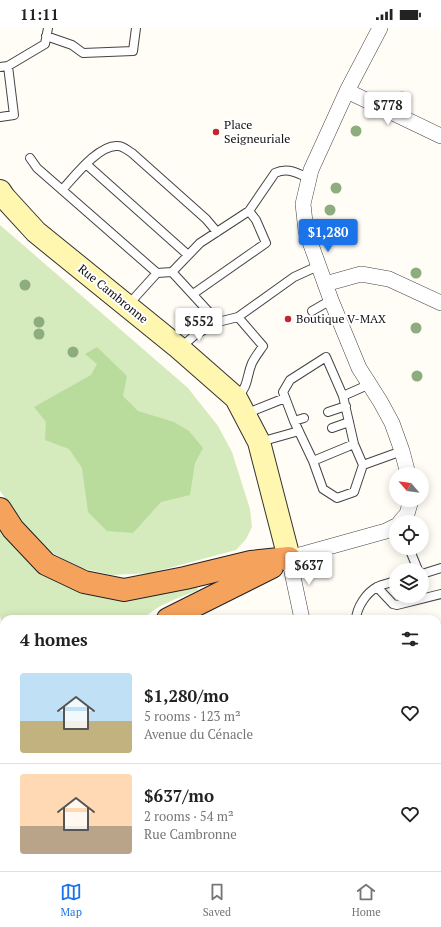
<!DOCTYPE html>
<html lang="en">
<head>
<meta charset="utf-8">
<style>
  :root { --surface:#fff; --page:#f2f2f2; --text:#222; --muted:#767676; --line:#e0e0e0; --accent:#1a73e8 }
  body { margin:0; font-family:"PT Serif",serif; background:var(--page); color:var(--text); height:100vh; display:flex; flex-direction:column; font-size:15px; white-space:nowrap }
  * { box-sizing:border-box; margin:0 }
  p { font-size:13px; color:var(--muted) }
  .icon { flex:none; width:22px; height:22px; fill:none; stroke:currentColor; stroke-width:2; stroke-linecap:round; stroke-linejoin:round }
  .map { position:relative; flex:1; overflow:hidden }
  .drawer { position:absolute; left:0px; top:587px; width:441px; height:256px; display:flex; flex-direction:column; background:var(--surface); border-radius:12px 12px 0 0; box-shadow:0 2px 10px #0003 }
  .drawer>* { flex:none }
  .needle { width:26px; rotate:298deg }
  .fabs { position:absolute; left:389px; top:439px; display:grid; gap:8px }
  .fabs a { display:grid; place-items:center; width:40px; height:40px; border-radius:50%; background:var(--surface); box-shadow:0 2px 10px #0003; font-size:20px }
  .price { position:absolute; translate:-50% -34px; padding:0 9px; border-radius:4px; background:#fff; color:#222; font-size:13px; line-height:26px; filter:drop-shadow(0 1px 2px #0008) }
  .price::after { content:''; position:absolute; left:50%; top:24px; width:12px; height:9px; margin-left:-6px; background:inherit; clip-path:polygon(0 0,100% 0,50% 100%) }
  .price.on { background:var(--accent); color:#fff }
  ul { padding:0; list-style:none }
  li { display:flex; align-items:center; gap:12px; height:100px; padding:0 20px }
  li+li { border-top:1px solid var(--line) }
  li span { display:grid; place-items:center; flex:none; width:112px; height:80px; border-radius:4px; color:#555 }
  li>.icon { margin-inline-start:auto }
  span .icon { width:48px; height:48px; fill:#fffc; stroke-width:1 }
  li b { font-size:17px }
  h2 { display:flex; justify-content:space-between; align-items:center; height:48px; padding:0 20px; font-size:17px }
  .status { display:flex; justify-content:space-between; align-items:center; height:28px; padding:0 20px; background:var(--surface); direction:ltr }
  .status svg { height:11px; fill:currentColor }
  .tab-bar { display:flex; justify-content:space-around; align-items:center; height:56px; border-top:1px solid var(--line); background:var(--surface); font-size:11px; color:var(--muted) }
  .tab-bar a { display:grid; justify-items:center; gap:2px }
  .tab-bar .on { color:var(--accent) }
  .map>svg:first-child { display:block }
  .green { fill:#d5ebbd }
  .forest { fill:#b9dc9c }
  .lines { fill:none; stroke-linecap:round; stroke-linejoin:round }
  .lane-casing { stroke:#444; stroke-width:10 }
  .street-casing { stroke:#444; stroke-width:16 }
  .secondary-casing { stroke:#333; stroke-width:24 }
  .highway-casing { stroke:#222; stroke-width:24 }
  .lane { stroke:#fff; stroke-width:8 }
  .street { stroke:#fff; stroke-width:15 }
  .secondary { stroke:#fff6b0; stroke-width:22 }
  .highway { stroke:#f5a25d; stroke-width:22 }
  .tree { fill:#8dad7f }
  .poi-dot { fill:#c4262e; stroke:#fff; stroke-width:1.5 }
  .labels { text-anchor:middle; stroke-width:4; stroke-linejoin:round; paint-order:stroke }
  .poi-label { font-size:12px; fill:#111; stroke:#fff; text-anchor:start }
  .street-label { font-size:12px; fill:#111; stroke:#fff }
</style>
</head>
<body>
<div class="status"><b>11:11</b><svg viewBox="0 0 49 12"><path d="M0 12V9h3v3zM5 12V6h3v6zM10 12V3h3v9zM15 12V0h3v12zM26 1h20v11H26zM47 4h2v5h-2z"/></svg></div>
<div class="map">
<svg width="441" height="843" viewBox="0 0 441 843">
  <rect width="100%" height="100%" fill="#fffdf5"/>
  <path class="green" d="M0,197L188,360L218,398L232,424L250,481L252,499L246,511L236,522L150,545L112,547L81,540L54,526L26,499L0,463Z
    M0,498L67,557L195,554L198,562C179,570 158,576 143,591H4V602L0,588Z"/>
  <path class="forest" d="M97,319L127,348L123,368L138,383L174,394L189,403L203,420L195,435L190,467L161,474L133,505L107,503L88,484L82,440L69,421L45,412L46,394L34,379L91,347L97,336L85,326Z"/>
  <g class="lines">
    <defs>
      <path id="lane" d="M46,8L72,17L83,25L133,23L136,0
        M8,38L45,16L48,0
        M0,39L8,38L14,87L0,89
        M30,130L37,140L157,245L172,244
        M86,136L188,227
        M62,162C74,149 99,116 118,118C123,118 127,122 132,125L206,191L217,204
        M193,266L266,215L256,192L249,183
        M128,277L157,245
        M312,283L331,272
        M218,294L238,289L294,249L318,238
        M180,320L195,307L218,294L172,244L200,215L249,183L275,145C288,139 296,145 309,150
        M370,356L343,368L326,329L290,352L283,364L294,393L313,433L323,461L337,470L354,464L363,437L402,423
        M343,368L354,416L363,437
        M236,370C249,359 246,349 252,335C255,329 259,324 263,318L238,289
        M328,384L346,378
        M245,386L285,370
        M294,393L304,390
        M332,400L349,394
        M260,414L299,403
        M313,433L354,416
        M409,520L418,542
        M422,546L441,540
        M377,559L393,576L397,577L441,566
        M356,591C357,579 366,565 377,559C383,556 390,555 396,553
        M437,618L441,617"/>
      <path id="street" d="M380,0L347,63L311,142L303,176L306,203L331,272L359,340L380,373L392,395L402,423L408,446
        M347,63L441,108
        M325,256L361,246L389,251L441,275
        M400,494L407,486L411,472
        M302,591L289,530L386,503L396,498
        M293,843L294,839"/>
      <path id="secondary" d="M0,163L4,169L36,204L179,320L236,370L259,414L289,530"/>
      <path id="highway" d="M0,481L13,501L46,536L84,554L124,562L185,550L251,534L289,530
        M168,591L272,539
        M0,641L4,656
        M55,839L56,843
        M89,839L90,843"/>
    </defs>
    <use href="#lane" class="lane-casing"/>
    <use href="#street" class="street-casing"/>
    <use href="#secondary" class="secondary-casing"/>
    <use href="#highway" class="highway-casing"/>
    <use href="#lane" class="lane"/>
    <use href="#street" class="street"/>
    <use href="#secondary" class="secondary"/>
    <use href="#highway" class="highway"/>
  </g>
  <g class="tree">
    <circle cx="402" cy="69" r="5.5"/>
    <circle cx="356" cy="103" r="5.5"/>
    <circle cx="336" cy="160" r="5.5"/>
    <circle cx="330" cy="182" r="5.5"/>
    <circle cx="416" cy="245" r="5.5"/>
    <circle cx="25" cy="257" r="5.5"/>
    <circle cx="39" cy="294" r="5.5"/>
    <circle cx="416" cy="300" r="5.5"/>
    <circle cx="39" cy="306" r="5.5"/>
    <circle cx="73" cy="324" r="5.5"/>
    <circle cx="417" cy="348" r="5.5"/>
  </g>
  <g class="poi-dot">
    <circle cx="216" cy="104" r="4"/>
    <circle cx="288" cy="291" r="4"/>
  </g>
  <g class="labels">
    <g class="poi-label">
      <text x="224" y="101">Place<tspan x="224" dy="14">Seigneuriale</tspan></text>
      <text x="296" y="295">Boutique V-MAX</text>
    </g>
    <g class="street-label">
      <text transform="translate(113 266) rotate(39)" y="4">Rue Cambronne</text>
    </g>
  </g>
</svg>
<div class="fabs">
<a><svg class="needle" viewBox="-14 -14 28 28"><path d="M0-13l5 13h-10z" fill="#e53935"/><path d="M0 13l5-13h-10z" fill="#767676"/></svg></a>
<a><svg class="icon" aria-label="locate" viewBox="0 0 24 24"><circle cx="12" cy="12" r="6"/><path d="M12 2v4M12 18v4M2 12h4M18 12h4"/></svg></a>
<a><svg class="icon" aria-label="layers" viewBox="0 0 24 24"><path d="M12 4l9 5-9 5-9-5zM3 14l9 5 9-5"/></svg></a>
</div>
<b class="price" style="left:388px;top:98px">$778</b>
<b class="price on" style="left:328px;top:225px">$1,280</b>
<b class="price" style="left:199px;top:314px">$552</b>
<b class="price" style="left:309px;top:558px">$637</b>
<section class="drawer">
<h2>4 homes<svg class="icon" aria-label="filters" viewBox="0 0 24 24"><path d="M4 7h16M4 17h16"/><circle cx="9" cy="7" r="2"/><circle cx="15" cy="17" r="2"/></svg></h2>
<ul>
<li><span style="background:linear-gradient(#bfe0f5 60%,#c2b280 0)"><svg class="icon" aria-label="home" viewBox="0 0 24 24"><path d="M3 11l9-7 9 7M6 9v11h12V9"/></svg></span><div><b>$1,280/mo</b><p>5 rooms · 123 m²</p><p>Avenue du Cénacle</p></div><svg class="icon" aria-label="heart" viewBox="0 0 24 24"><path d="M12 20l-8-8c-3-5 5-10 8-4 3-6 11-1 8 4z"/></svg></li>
<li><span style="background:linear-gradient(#ffd9b3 65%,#b9a48a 0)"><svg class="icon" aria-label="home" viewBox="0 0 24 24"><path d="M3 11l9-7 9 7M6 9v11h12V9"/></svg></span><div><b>$637/mo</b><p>2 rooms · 54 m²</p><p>Rue Cambronne</p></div><svg class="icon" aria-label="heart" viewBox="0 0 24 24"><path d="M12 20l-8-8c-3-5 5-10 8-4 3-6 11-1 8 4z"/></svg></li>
</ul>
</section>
</div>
<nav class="tab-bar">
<a class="on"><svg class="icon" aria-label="map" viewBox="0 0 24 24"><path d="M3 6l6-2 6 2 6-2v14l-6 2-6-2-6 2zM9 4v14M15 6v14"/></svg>Map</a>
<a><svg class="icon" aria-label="saved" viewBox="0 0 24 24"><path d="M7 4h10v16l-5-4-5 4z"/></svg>Saved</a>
<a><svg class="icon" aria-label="home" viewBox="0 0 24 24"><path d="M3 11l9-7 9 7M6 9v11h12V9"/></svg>Home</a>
</nav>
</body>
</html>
